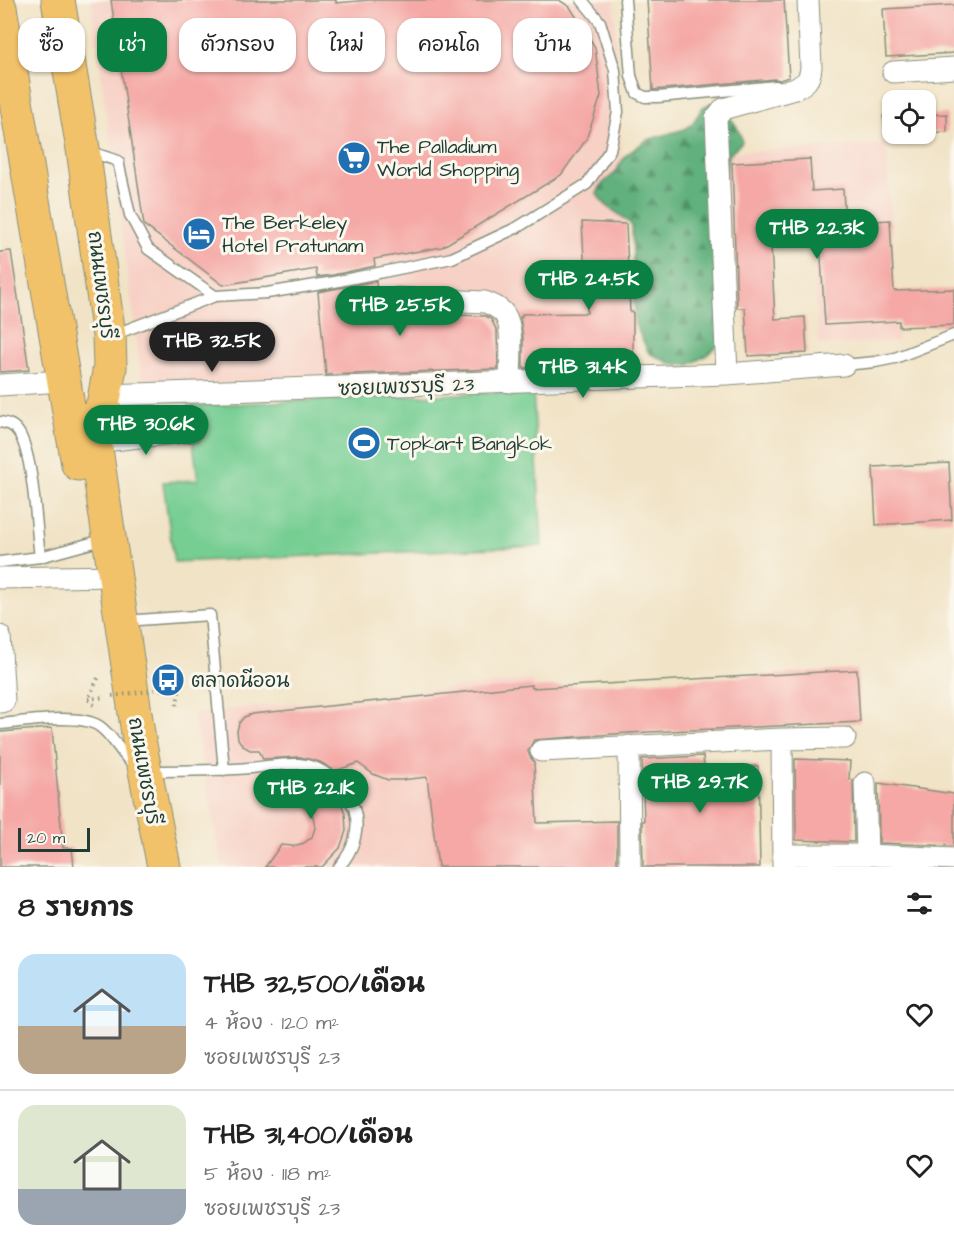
<!DOCTYPE html>
<html lang="th">
<head>
<meta charset="utf-8">
<style>
  :root { --surface:#fff; --page:#f6f6f6; --text:#222; --muted:#767676; --line:#e0e0e0; --accent:#0b8043 }
  body { margin:0; font-family:"Architects Daughter","Playpen Sans Thai",sans-serif; background:var(--page); color:var(--text); height:100vh; display:flex; flex-direction:column; font-size:22px; white-space:nowrap }
  * { box-sizing:border-box; margin:0 }
  p { font-size:20px; color:var(--muted) }
  .icon { flex:none; width:33px; height:33px; fill:none; stroke:currentColor; stroke-width:2; stroke-linecap:round; stroke-linejoin:round }
  .map { position:relative; height:867px; overflow:hidden }
  .panel { display:flex; flex-direction:column; background:var(--surface); flex:1 }
  .panel>* { flex:none }
  .banner { position:absolute; left:18px; top:18px; width:600px; height:54px; display:flex; gap:12px }
  .buttons { position:absolute; left:882px; top:90px; display:grid; gap:12px }
  .buttons a { display:grid; place-items:center; width:54px; height:54px; border-radius:12px; background:var(--surface); box-shadow:0 2px 4px #0004; font-size:30px }
  .scale { position:absolute; left:18px; bottom:15px; width:72px; box-sizing:border-box; padding-left:6px; border:3px solid #1f3d34; border-top:0; font-size:16px; line-height:21px; white-space:nowrap; color:#1f3d34; -webkit-text-stroke:4px #fbf7ec; paint-order:stroke }
  .price { position:absolute; translate:-50% -51px; padding:0 14px; border-radius:21px; background:var(--accent); color:#fff; font-size:20px; line-height:39px; filter:drop-shadow(0 2px 3px #0008) }
  .price::after { content:''; position:absolute; left:50%; top:36px; width:18px; height:14px; margin-left:-9px; background:inherit; clip-path:polygon(0 0,100% 0,50% 100%) }
  .price.selected { background:#222; color:#fff }
  ul { padding:0; list-style:none }
  li { display:flex; align-items:center; gap:18px; height:150px; padding:0 18px }
  li+li { border-top:2px solid var(--line) }
  li span { display:grid; place-items:center; flex:none; width:168px; height:120px; border-radius:18px; color:#555 }
  li>.icon { margin-inline-start:auto }
  span .icon { width:72px; height:72px; fill:#fffc; stroke-width:1 }
  li b { font-size:26px }
  h2 { display:flex; justify-content:space-between; align-items:center; height:72px; padding:0 18px; font-size:26px }
  .chip { padding:0 21px; border-radius:18px; background:var(--surface); box-shadow:0 2px 4px #0004; font-size:21px; line-height:54px }
  .chip.selected { background:var(--accent); color:#fff }
  .map>svg:first-child { display:block }
  .built { fill:#f7d1c6 }
  .grass { fill:#76ce93; stroke:#4a8664; stroke-width:1.5 }
  .forest { fill:url(#forest-firs); stroke:#407758; stroke-width:1.5 }
  .building { fill:#f5a8a5 }
  .lines { fill:none; stroke-linecap:round; stroke-linejoin:round }
  .service-casing { stroke:#88907d; stroke-width:13 }
  .minor-casing { stroke:#88907d; stroke-width:23 }
  .primary-casing { stroke:#88907d; stroke-width:35 }
  .path { stroke:#88907d; stroke-width:4; stroke-dasharray:1.5 4.5; stroke-linecap:butt }
  .service { stroke:#fff; stroke-width:10 }
  .minor { stroke:#fff; stroke-width:21 }
  .primary { stroke:#f2c26a; stroke-width:33 }
  .path-bridge { stroke:#88907d; stroke-width:4; stroke-dasharray:1.5 4.5; stroke-linecap:butt }
  .labels { text-anchor:middle; stroke-width:6; stroke-linejoin:round; paint-order:stroke }
  .poi-label { font-size:20px; fill:#1f3d34; stroke:#fbf7ec; text-anchor:start }
  .street-label { font-size:20px; fill:#1f3d34; stroke:#fbf7ec }
</style>
</head>
<body>
<div class="map">
<svg width="954" height="867" viewBox="0 0 954 867">
  <defs>
    <pattern id="forest-firs" width="22" height="20" patternUnits="userSpaceOnUse" patternTransform="scale(1.5)"><rect width="22" height="20" fill="#60b17d"/><path d="M5 1l3.5 6h-7zM16 11l3.5 6h-7z" fill="#4f9167"/></pattern>
  </defs>
  <rect width="100%" height="100%" fill="#fbf7ec"/>
  <filter id="ink" filterUnits="userSpaceOnUse"><feTurbulence type="fractalNoise" baseFrequency=".0167" numOctaves="2"/><feDisplacementMap in="SourceGraphic" scale="12" xChannelSelector="R" yChannelSelector="G"/><feConvolveMatrix kernelMatrix="1 2 1 2 8 2 1 2 1" color-interpolation-filters="sRGB"/></filter>
  <filter id="wash" filterUnits="userSpaceOnUse"><feTurbulence type="fractalNoise" baseFrequency=".008" numOctaves="4" result="noise"/><feDisplacementMap in="SourceGraphic" scale="24" xChannelSelector="R" yChannelSelector="G"/><feGaussianBlur stdDeviation="1.35" result="paint"/><feColorMatrix in="noise" values="0 0 0 0 0 0 0 0 0 0 0 0 0 0 0 0 0 1.4 0 .05"/><feComposite in="paint" operator="in"/></filter>
  <g filter="url(#wash)">
    <rect width="100%" height="100%" fill="#f1e3c6"/>
    <path class="built" d="M91,0H614L625,222L639,372L143,387Z
      M886,144L898,341L819,345L812,246L730,251L724,153Z
      M534,680L544,867H222L193,713Z"/>
    <path class="grass" d="M533,391L542,546L174,562L163,482L198,480L188,406Z"/>
    <path class="forest" d="M712,103C726,110 740,126 742,142L728,155L724,185L719,344L707,355L689,365H679L670,363L649,353L635,324L632,226C622,213 605,209 597,194L601,185L615,173L625,156L647,140L685,129L693,123L703,107Z"/>
    <g id="blocks">
      <path class="building" d="M111,0H336V3L369,0H559L570,7L595,47L601,96L586,140L561,175L442,247L374,259L375,266L333,275L317,277L316,269L223,285L144,225Z
        M647,0H784L789,77L780,80L775,79L653,90Z
        M954,5V53L886,57L883,9Z
        M947,114V132L926,133V115Z
        M883,116H892V134H916L886,135Z
        M810,159L812,191L843,189L845,223L890,220L894,291L954,289V325L899,327V321L825,325L819,224L770,227L775,319L805,317L807,353L748,356L745,308H737L732,163Z
        M582,222L626,224L630,312H633V364L523,368V337L520,317H522V314L587,313Z
        M11,251L29,370L0,372V252Z
        M376,281L378,313L486,316L491,319L497,331L498,369L326,375L318,292Z
        M949,463L952,520L876,525L873,467Z
        M857,670L860,722L628,733L534,740L528,751L530,757L534,762L537,823L617,821V867H438L427,777L401,780H388L373,774L358,763L335,771L320,762L300,757L263,759L259,750H250L243,746L238,739L237,731L239,723L244,717L252,714L531,685L532,688Z
        M52,728L63,848H72L74,867H0V732Z
        M703,756L704,767L758,766L760,867H643L642,821H644L642,759Z
        M795,759L850,761L849,779L853,780L854,842L796,840Z
        M293,771L314,776L328,784L337,794L345,813L346,831L340,848L322,867H265L281,845L293,846L304,843L312,837L315,828L313,816L307,808L294,802L282,803L269,773Z
        M878,783L954,794V846L879,843Z"/>
    </g>
  </g>
  <g filter="url(#ink)">
    <use href="#blocks" fill-opacity="0" stroke="#88907d" stroke-width="1.5"/>
    <g class="lines">
      <defs>
        <path id="service" d="M625,0L631,76L637,93L645,97H658L776,86
          M88,151L118,161L130,215L148,249L215,296
          M113,335L215,296L267,293L334,282L452,258L518,227L587,184L610,150L618,112L615,70L600,22L582,0
          M844,365L875,362L895,358L954,335
          M0,422C8,423 14,425 19,433C34,458 36,527 40,557
          M0,562L40,557L95,542
          M124,621L210,615L224,770
          M0,724C25,722 78,713 99,726C114,736 120,754 134,765
          M148,771C181,771 215,771 249,768C265,767 283,763 299,764C325,766 345,786 354,808C361,830 353,851 339,867"/>
        <path id="minor" d="M893,72L954,68
          M397,298L485,302C493,305 500,308 505,315C514,328 510,366 510,382
          M727,374L716,118L723,109L795,89C806,83 810,80 811,67L808,0
          M0,385L63,381
          M105,395L727,374L844,365
          M95,442L192,431
          M0,578L115,576
          M0,636L4,701L0,702
          M782,739L783,867
          M629,746L630,867
          M541,751L782,739L845,738
          M865,783L867,855
          M783,855H867L954,859"/>
        <path id="primary" d="M58,0L83,149L109,336L110,367L103,405L93,425L95,442L139,740L164,867
          M0,8L78,464"/>
      </defs>
      <use href="#service" class="service-casing"/>
      <use href="#minor" class="minor-casing"/>
      <use href="#primary" class="primary-casing"/>
      <path class="path" d="M170,664L180,687L176,708
        M163,689L180,687
        M88,699L105,697
        M94,705L88,699L99,676"/>
      <use href="#service" class="service"/>
      <use href="#minor" class="minor"/>
      <use href="#primary" class="primary"/>
      <path class="path-bridge" d="M112,696L163,689"/>
    </g>
  </g>
  <defs>
    <symbol id="supermarket-disc" viewBox="-11 -11 22 22"><circle r="9.5" fill="#1f6fb2" stroke="#fbf7ec"/><path d="M-6-5.5h2.5l.6 2H6L4.5 2H-2.5L-4.4-4H-6ZM-1.5 3.2a1.3 1.3 0 1 0 .1 0ZM3 3.2a1.3 1.3 0 1 0 .1 0Z" fill="#fff"/></symbol>
    <symbol id="hotel-disc" viewBox="-11 -11 22 22"><circle r="9.5" fill="#1f6fb2" stroke="#fbf7ec"/><path d="M-6-4.5h1.5V1H6V5H4.5V3h-9V5H-6ZM-4 0a1.8 1.8 0 1 1 3.6 0ZM.5 0V-2.5h3Q6-2.5 6 0Z" fill="#fff"/></symbol>
    <symbol id="stadium-disc" viewBox="-11 -11 22 22"><circle r="9.5" fill="#1f6fb2" stroke="#fbf7ec"/><path d="M0-5a6.5 5 0 1 0 0 10a6.5 5 0 1 0 0-10ZM-3.5-1.8h7v3.6h-7Z" fill="#fff"/></symbol>
    <symbol id="bus-disc" viewBox="-11 -11 22 22"><circle r="9.5" fill="#1f6fb2" stroke="#fbf7ec"/><path d="M-5-6H5V4H4V6H2V4H-2V6H-4V4H-5ZM-3.5-4V0h7V-4ZM-3.5 1.2v1.5H-2V1.2ZM2 1.2v1.5H3.5V1.2Z" fill="#fff"/></symbol>
  </defs>
  <g fill-rule="evenodd">
    <use href="#supermarket-disc" x="335" y="139" width="38" height="38"/>
    <use href="#hotel-disc" x="180" y="215" width="38" height="38"/>
    <use href="#stadium-disc" x="345" y="424" width="38" height="38"/>
    <use href="#bus-disc" x="149" y="661" width="38" height="38"/>
  </g>
  <g class="labels">
    <g class="poi-label">
      <text x="377" y="153">The Palladium<tspan x="377" dy="23">World Shopping</tspan></text>
      <text x="222" y="229">The Berkeley<tspan x="222" dy="23">Hotel Pratunam</tspan></text>
      <text x="387" y="450">Topkart Bangkok</text>
      <text x="191" y="687">ตลาดนีออน</text>
    </g>
    <g class="street-label">
      <text transform="translate(102 285) rotate(83)" y="7">ถนนเพชรบุรี</text>
      <text transform="translate(406 386) rotate(-2)" y="7">ซอยเพชรบุรี 23</text>
      <text transform="translate(145 771) rotate(80)" y="7">ถนนเพชรบุรี</text>
    </g>
  </g>
</svg>
<div class="buttons">
<a><svg class="icon" aria-label="locate" viewBox="0 0 24 24"><circle cx="12" cy="12" r="6"/><path d="M12 2v4M12 18v4M2 12h4M18 12h4"/></svg></a>
</div>
<div class="scale">20 m</div>
<b class="price" style="left:817px;top:260px">THB 22.3K</b>
<b class="price" style="left:589px;top:311px">THB 24.5K</b>
<b class="price" style="left:400px;top:337px">THB 25.5K</b>
<b class="price selected" style="left:212px;top:373px">THB 32.5K</b>
<b class="price" style="left:583px;top:399px">THB 31.4K</b>
<b class="price" style="left:146px;top:456px">THB 30.6K</b>
<b class="price" style="left:700px;top:814px">THB 29.7K</b>
<b class="price" style="left:311px;top:820px">THB 22.1K</b>
<div class="banner">
<a class="chip">ซื้อ</a>
<a class="chip selected">เช่า</a>
<a class="chip">ตัวกรอง</a>
<a class="chip">ใหม่</a>
<a class="chip">คอนโด</a>
<a class="chip">บ้าน</a>
</div>
</div>
<section class="panel">
<h2>8 รายการ<svg class="icon" aria-label="filters" viewBox="0 0 24 24"><path d="M4 7h16M4 17h16"/><circle cx="9" cy="7" r="2"/><circle cx="15" cy="17" r="2"/></svg></h2>
<ul>
<li><span style="background:linear-gradient(#bfe0f5 60%,#b9a48a 0)"><svg class="icon" aria-label="home" viewBox="0 0 24 24"><path d="M3 11l9-7 9 7M6 9v11h12V9"/></svg></span><div><b>THB 32,500/เดือน</b><p>4 ห้อง · 120 m²</p><p>ซอยเพชรบุรี 23</p></div><svg class="icon" aria-label="heart" viewBox="0 0 24 24"><path d="M12 20l-8-8c-3-5 5-10 8-4 3-6 11-1 8 4z"/></svg></li>
<li><span style="background:linear-gradient(#dfe7d0 70%,#9aa5b1 0)"><svg class="icon" aria-label="home" viewBox="0 0 24 24"><path d="M3 11l9-7 9 7M6 9v11h12V9"/></svg></span><div><b>THB 31,400/เดือน</b><p>5 ห้อง · 118 m²</p><p>ซอยเพชรบุรี 23</p></div><svg class="icon" aria-label="heart" viewBox="0 0 24 24"><path d="M12 20l-8-8c-3-5 5-10 8-4 3-6 11-1 8 4z"/></svg></li>
</ul>
</section>
</body>
</html>
